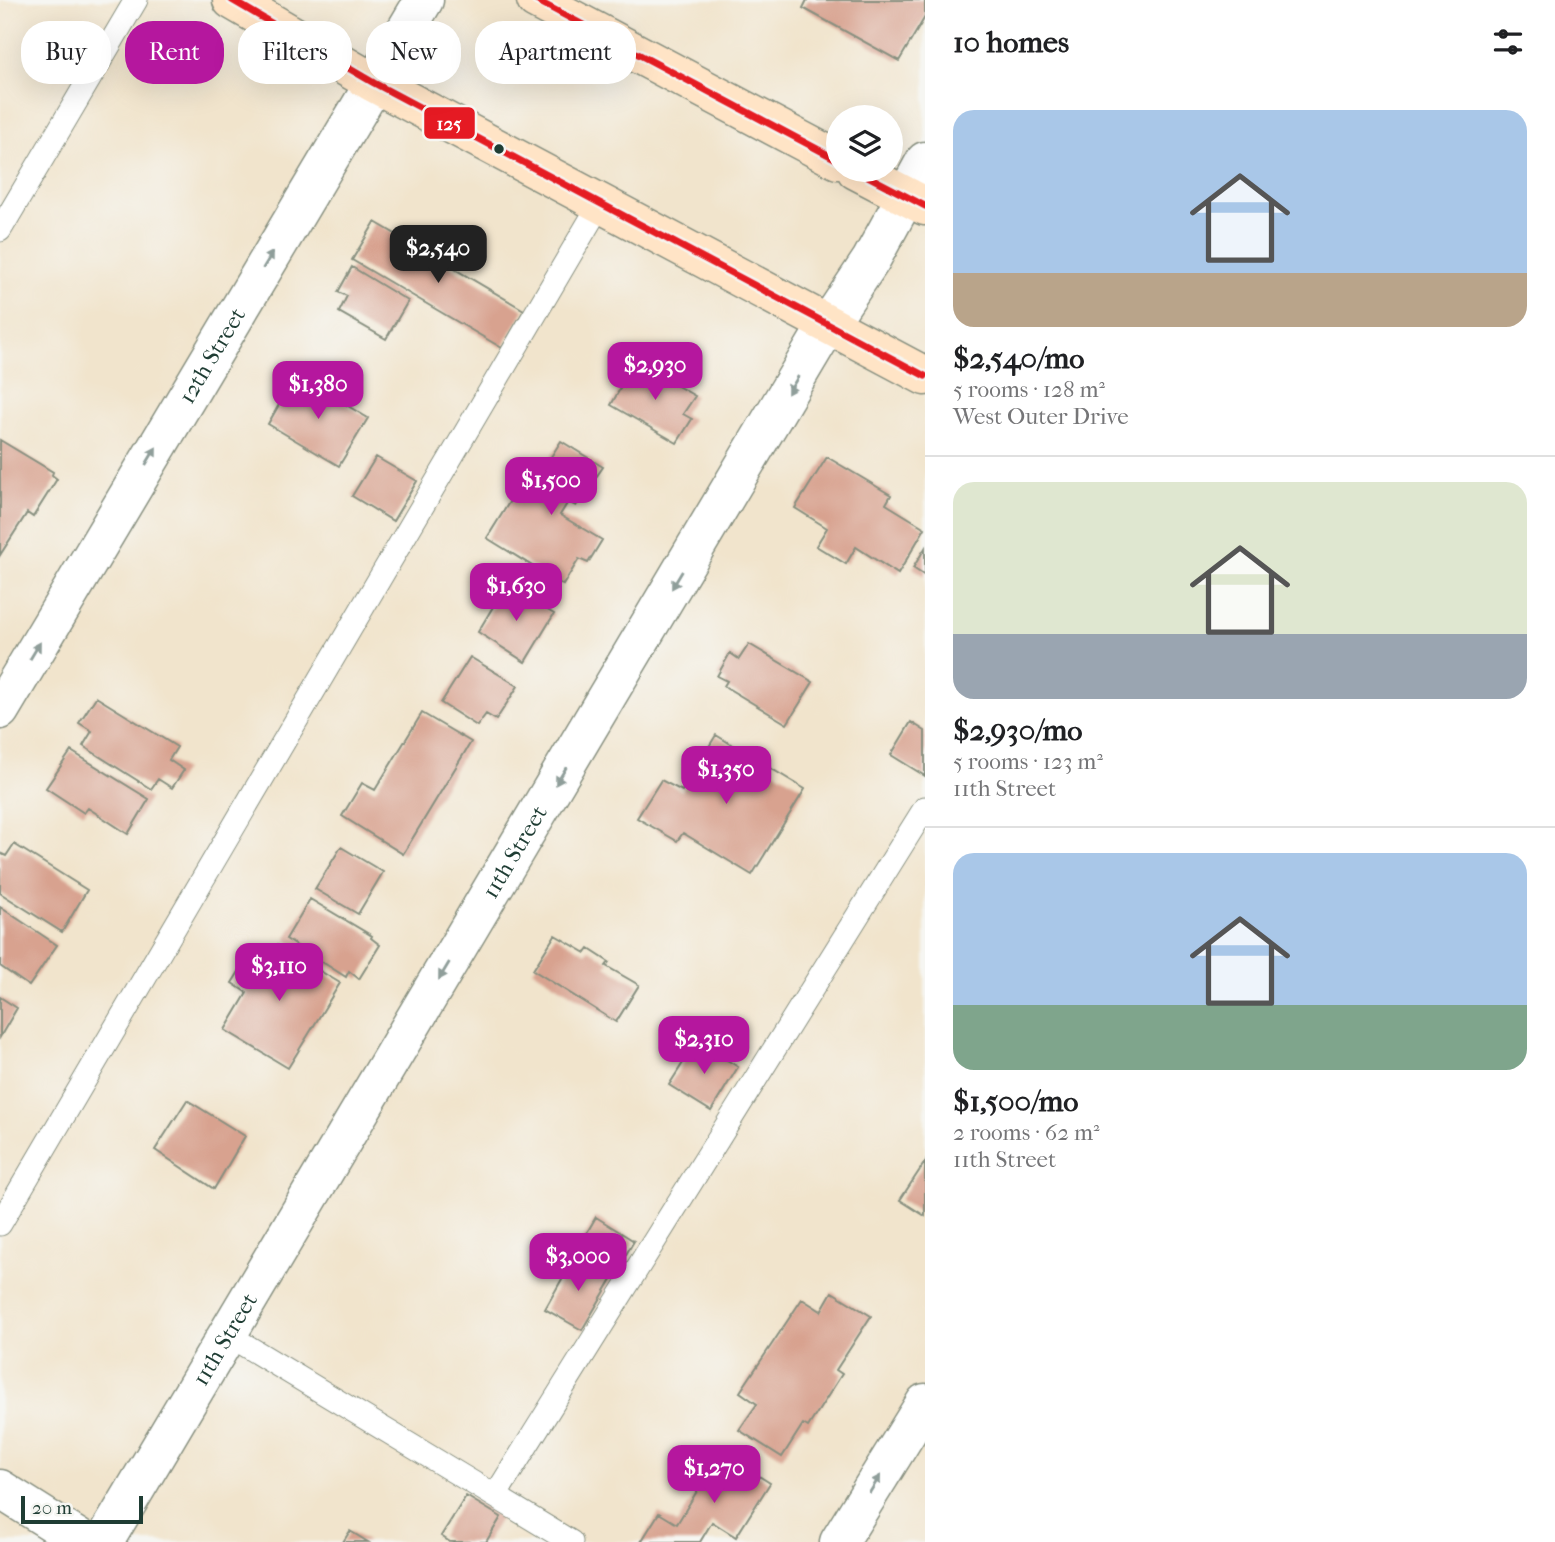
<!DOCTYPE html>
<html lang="en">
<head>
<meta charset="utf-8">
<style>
  :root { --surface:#fff; --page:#f2f2f2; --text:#202124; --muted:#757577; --line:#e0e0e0; --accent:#b5179e }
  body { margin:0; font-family:"IM FELL French Canon",serif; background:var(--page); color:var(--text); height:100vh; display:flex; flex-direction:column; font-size:26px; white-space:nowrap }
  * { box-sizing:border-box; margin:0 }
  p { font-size:23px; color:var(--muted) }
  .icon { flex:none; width:38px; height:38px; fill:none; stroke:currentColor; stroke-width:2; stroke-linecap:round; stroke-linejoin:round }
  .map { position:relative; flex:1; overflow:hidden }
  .sheet { display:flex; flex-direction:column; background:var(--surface); width:630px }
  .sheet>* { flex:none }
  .top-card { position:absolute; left:21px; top:21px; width:665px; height:63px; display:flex; gap:14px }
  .tools { position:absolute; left:826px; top:105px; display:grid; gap:14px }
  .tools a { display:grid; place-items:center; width:77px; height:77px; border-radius:50%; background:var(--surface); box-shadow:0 7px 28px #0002; font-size:35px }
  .scale { position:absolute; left:21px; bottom:18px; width:122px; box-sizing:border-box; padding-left:7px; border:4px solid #1f3d34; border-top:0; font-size:19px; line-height:24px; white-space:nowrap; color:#1f3d34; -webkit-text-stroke:5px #f6f6f2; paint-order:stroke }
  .price { position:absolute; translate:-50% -60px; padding:0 16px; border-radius:14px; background:var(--accent); color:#fff; font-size:23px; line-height:46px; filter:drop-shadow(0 2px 4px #0008) }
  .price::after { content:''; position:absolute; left:50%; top:42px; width:21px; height:16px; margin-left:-10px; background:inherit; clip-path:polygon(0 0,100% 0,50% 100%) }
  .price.selected { background:#222; color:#fff }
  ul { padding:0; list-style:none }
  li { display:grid; align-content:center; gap:14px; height:371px; padding:0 28px }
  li+li { border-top:2px solid var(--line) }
  li span { display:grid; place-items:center; height:217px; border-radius:21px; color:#555 }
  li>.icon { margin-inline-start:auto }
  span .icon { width:126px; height:126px; fill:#fffc; stroke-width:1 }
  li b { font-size:30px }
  h2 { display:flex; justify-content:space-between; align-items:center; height:84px; padding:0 28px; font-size:30px }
  .tag { padding:0 24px; border-radius:28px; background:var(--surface); box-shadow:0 7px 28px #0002; font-size:24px; line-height:63px }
  .tag.selected { background:var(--accent); color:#fff }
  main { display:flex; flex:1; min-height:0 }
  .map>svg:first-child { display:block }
  .building { fill:#d8a28f }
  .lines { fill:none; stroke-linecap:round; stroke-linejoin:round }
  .service-casing { stroke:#889080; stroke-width:25 }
  .minor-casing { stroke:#889080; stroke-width:41 }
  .secondary-casing { stroke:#889080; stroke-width:41 }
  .service { stroke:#fff; stroke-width:23 }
  .minor { stroke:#fff; stroke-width:38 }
  .secondary { stroke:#ffe4c6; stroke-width:38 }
  .bus-1-casing { stroke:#f6f6f2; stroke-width:12 }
  .bus-1 { stroke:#e51a23; stroke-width:7 }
  .oneway { fill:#8f9e9a }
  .bus-dot { fill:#1f3d34; stroke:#f6f6f2; stroke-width:2.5 }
  .labels { text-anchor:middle; stroke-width:6; stroke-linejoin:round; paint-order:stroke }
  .street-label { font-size:23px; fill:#1f3d34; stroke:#f6f6f2 }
  .line-badge { stroke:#f6f6f2; stroke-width:2.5 }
  .badge-label { font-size:19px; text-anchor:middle; font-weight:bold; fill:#fff }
</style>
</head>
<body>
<main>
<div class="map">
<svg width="925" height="1542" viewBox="0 0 925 1542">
  <rect width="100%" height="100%" fill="#f6f6f2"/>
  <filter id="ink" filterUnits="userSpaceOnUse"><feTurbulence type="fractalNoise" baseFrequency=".0143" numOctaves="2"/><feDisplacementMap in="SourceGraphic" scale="14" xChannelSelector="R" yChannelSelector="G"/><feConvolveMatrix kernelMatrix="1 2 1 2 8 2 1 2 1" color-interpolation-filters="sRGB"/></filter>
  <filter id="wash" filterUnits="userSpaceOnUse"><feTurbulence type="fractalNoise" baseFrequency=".00686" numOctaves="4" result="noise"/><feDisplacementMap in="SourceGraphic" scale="28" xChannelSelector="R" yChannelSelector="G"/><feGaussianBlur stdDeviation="1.57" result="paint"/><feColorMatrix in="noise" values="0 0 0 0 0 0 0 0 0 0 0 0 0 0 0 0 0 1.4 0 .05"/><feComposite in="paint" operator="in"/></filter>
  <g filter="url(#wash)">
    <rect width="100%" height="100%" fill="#f1e4cc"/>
    <g id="blocks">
      <path class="building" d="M807,0H925V17L899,61L803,8Z
        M375,222L524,310L502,348L352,260Z
        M352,267L408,301L386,339L339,312L347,296L338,292Z
        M635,362L695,396L683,414L692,419L677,443L611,405Z
        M296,375L368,418L339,466L268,424Z
        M0,440L53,472L52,475L57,479L33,517L27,513L0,555Z
        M561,441L603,467L576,506L568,502L560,515L602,540L588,563L579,559L563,585L487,538L518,488L532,498L540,485L535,482Z
        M376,457L417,481L393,521L352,496Z
        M827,457L891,495L886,504L925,528L898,574L856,547L846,564L816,546L827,528L795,508Z
        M925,548V576L913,568Z
        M506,585L554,614L525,662L478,632Z
        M749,644L813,682L787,724L724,686L727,681L717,676L730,653L739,659Z
        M470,657L518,686L496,720L486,714L477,726L441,703Z
        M96,697L177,747L169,760L184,770L172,788L158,779L151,789L83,746L92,731L79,723Z
        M422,713L471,742L403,854L342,816L362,783L375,790Z
        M911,722L925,731V776L891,755Z
        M716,735L805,789L752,875L683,833L677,841L637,818L661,780L682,791Z
        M71,751L149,799L128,834L88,808L84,813L46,788Z
        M14,844L87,890L62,932L0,893V853L6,856Z
        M341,847L383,872L358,914L315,889Z
        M310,899L372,936L371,938L380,945L359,979L349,971L346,977L286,939Z
        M0,907L57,945L29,986L0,966Z
        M555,935L586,953L589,949L609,962L606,966L639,985L616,1022L533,970Z
        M277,945L340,983L288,1068L225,1030L247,993L232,983L253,949L269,958Z
        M0,997L17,1008L0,1037Z
        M697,1041L738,1067L711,1111L669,1085Z
        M187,1100L245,1136L214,1189L155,1150Z
        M925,1162V1216L900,1200Z
        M596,1217L634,1241L616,1271L578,1248Z
        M575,1256L612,1279L582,1330L545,1309Z
        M832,1292L871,1316L836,1370L842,1374L808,1427L803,1424L782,1457L739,1430L757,1404L740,1392L802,1299L821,1311Z
        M721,1452L770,1483L736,1537L712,1522L700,1542H641L659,1513L677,1524Z
        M466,1496L501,1517L486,1542H450L441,1536Z
        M350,1531L368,1542H343Z"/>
    </g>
  </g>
  <g filter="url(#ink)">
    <use href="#blocks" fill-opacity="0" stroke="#889080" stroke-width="2"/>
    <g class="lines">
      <defs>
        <path id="service" d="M0,230L136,0
          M0,1224L600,204
          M228,1335L571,1542
          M495,1496L925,808"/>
        <g id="minor">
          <path id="s1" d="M0,710L424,0"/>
          <path d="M0,1489L84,1542"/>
          <path id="s2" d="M104,1542L827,326L871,260L925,161"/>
          <path d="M839,1542L925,1403"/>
        </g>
        <path id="secondary" d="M232,0L374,83L925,376
          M536,0L838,160
          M856,170L925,206"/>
      </defs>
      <use href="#service" class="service-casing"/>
      <use href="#minor" class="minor-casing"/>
      <use href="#secondary" class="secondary-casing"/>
      <use href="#service" class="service"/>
      <use href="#minor" class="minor"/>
      <use href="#secondary" class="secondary"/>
      <defs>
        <path id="bus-1" d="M232,0L374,83L925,376
          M536,0L838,160
          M856,170L925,206"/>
      </defs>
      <use href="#bus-1" class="bus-1-casing"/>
      <use href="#bus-1" class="bus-1"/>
    </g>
    <defs><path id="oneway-solid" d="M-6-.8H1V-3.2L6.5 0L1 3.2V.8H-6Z" transform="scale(1.75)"/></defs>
    <g class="oneway">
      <use href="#oneway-solid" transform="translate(268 260) rotate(-59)"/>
      <use href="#oneway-solid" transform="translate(793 385) rotate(121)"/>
      <use href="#oneway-solid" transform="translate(151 456) rotate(-59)"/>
      <use href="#oneway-solid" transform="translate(677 580) rotate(121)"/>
      <use href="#oneway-solid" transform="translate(35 651) rotate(-59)"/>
      <use href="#oneway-solid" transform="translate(561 776) rotate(121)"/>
      <use href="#oneway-solid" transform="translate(444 971) rotate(121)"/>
      <use href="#oneway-solid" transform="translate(875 1484) rotate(-58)"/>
    </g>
  </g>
  <circle class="bus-dot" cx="499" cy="149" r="6"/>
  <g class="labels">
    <g class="street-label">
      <text dy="8" stroke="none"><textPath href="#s1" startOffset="413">12th Street</textPath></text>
      <text dy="8" stroke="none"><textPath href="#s2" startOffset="803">11th Street</textPath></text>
      <text dy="8" stroke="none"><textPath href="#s2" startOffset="236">11th Street</textPath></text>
    </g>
  </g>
  <rect class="line-badge" x="423" y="106" width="53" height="34" rx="7" fill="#e51a23"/>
  <g class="badge-label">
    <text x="449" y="130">125</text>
  </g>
</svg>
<div class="tools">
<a><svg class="icon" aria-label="layers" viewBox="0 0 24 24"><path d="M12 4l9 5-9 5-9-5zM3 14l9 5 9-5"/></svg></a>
</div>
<div class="scale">20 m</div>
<b class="price selected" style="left:438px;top:285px">$2,540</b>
<b class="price" style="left:655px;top:402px">$2,930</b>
<b class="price" style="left:318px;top:421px">$1,380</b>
<b class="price" style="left:551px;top:517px">$1,500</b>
<b class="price" style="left:516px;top:623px">$1,630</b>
<b class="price" style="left:726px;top:806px">$1,350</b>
<b class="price" style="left:279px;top:1003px">$3,110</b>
<b class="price" style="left:704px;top:1076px">$2,310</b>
<b class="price" style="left:578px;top:1293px">$3,000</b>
<b class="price" style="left:714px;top:1505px">$1,270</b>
<div class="top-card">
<a class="tag">Buy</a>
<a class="tag selected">Rent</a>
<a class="tag">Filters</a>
<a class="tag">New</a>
<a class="tag">Apartment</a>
</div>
</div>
<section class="sheet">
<h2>10 homes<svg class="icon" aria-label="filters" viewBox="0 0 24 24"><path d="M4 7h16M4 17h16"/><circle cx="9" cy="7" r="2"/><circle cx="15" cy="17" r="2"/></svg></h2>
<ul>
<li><span style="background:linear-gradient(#a9c7e8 75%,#b9a48a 0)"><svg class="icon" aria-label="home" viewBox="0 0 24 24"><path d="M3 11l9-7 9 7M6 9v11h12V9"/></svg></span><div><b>$2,540/mo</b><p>5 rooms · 128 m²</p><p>West Outer Drive</p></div></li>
<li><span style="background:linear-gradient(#dfe7d0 70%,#9aa5b1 0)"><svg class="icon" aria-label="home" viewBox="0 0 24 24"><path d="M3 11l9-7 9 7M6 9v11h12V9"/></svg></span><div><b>$2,930/mo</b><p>5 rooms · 123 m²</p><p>11th Street</p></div></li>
<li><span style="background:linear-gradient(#a9c7e8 70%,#7fa58c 0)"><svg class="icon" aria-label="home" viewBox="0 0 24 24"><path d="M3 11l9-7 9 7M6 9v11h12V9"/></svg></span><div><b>$1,500/mo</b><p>2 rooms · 62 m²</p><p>11th Street</p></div></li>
</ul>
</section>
</main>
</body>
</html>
